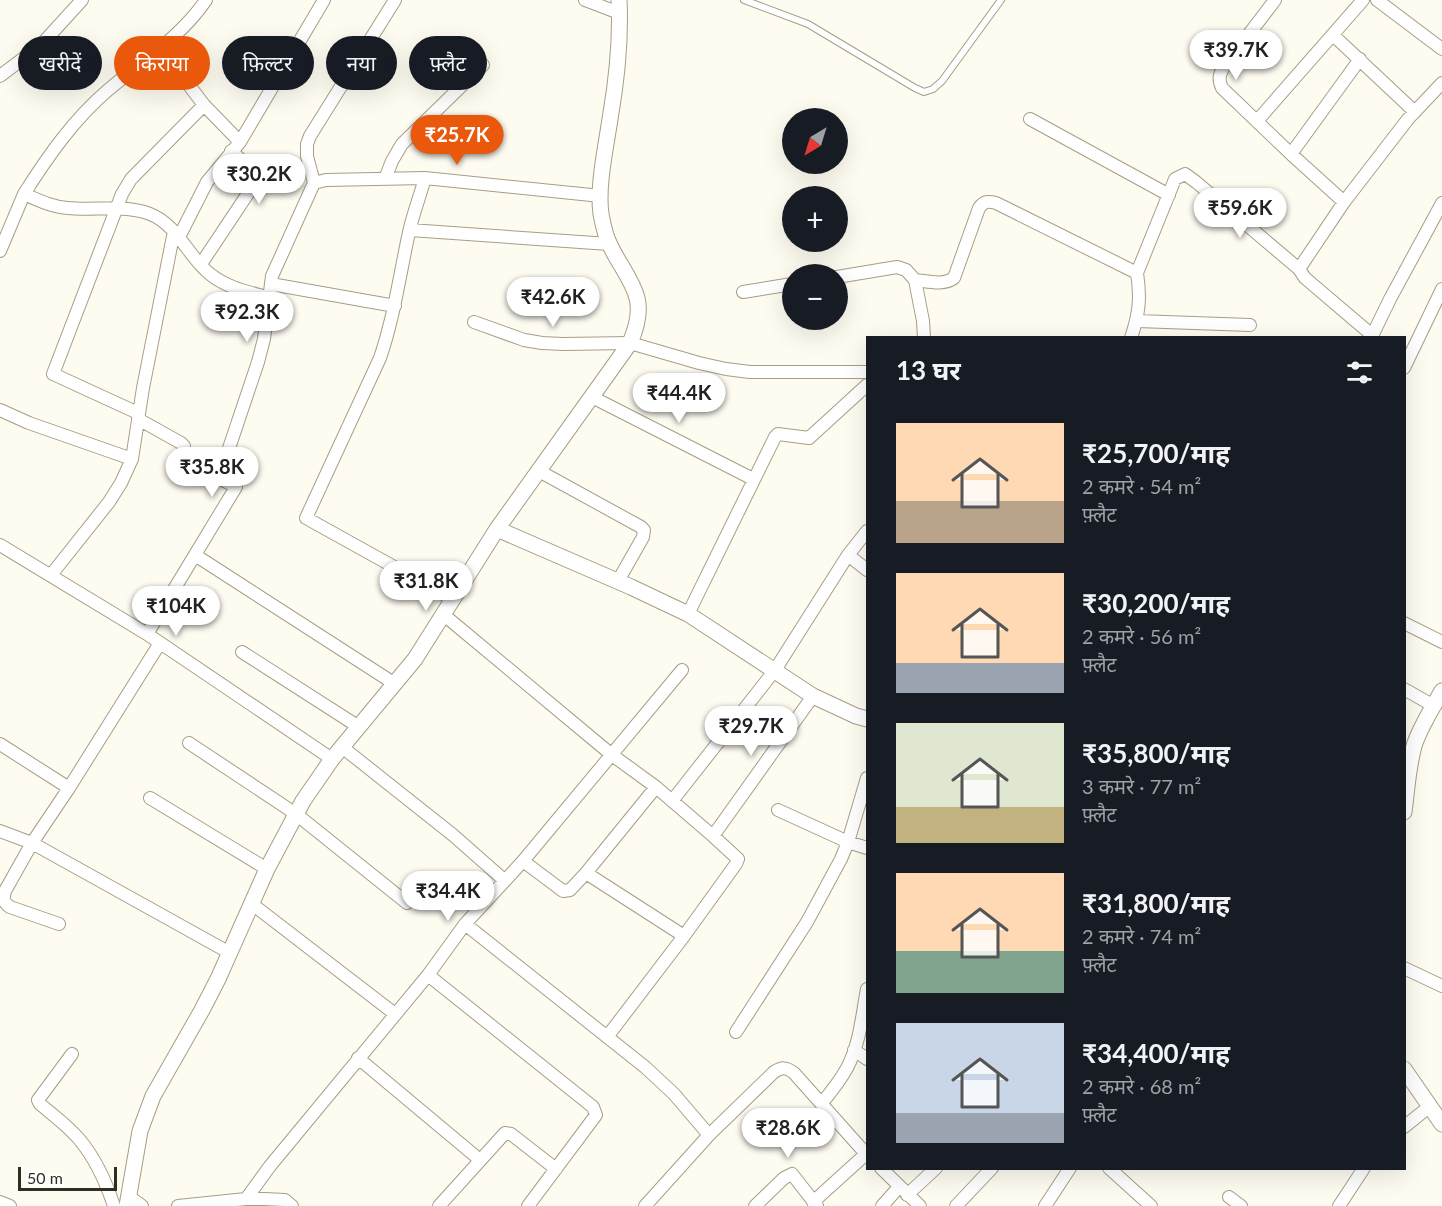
<!DOCTYPE html>
<html lang="hi">
<head>
<meta charset="utf-8">
<style>
  :root { --surface:#171b24; --page:#20242c; --text:#f1f3f6; --muted:#9ea1a6; --accent:#ea580c }
  body { margin:0; font-family:Lato,"Noto Sans Devanagari",sans-serif; background:var(--page); color:var(--text); height:100vh; display:flex; flex-direction:column; font-size:22px; white-space:nowrap }
  * { box-sizing:border-box; margin:0 }
  p { font-size:20px; color:var(--muted) }
  .icon { flex:none; width:33px; height:33px; fill:none; stroke:currentColor; stroke-width:2; stroke-linecap:round; stroke-linejoin:round }
  .map { position:relative; flex:1; overflow:hidden }
  .side { position:absolute; left:866px; top:336px; width:540px; height:834px; display:flex; flex-direction:column; background:var(--surface); border-radius:0px; box-shadow:0 6px 24px #0002 }
  .side>* { flex:none }
  .top-card { position:absolute; left:18px; top:36px; width:570px; height:54px; display:flex; gap:12px }
  .needle { width:39px; rotate:218deg }
  .fabs { position:absolute; left:782px; top:108px; display:grid; gap:12px }
  .fabs a { display:grid; place-items:center; width:66px; height:66px; border-radius:50%; background:var(--surface); box-shadow:0 6px 24px #0002; font-size:30px }
  .scale { position:absolute; left:18px; bottom:15px; width:99px; box-sizing:border-box; padding-left:6px; border:3px solid #302d23; border-top:0; font-size:16px; line-height:21px; white-space:nowrap; color:#302d23; -webkit-text-stroke:4px #fff; paint-order:stroke }
  .price { position:absolute; translate:-50% -51px; padding:0 14px; border-radius:21px; background:#fff; color:#222; font-size:20px; line-height:39px; filter:drop-shadow(0 2px 3px #0008) }
  .price::after { content:''; position:absolute; left:50%; top:36px; width:18px; height:14px; margin-left:-9px; background:inherit; clip-path:polygon(0 0,100% 0,50% 100%) }
  .price.active { background:var(--accent); color:#fff }
  ul { padding:0; list-style:none }
  li { display:flex; align-items:center; gap:18px; height:150px; padding:0 30px }
  li span { display:grid; place-items:center; flex:none; width:168px; height:120px; border-radius:0px; color:#555 }
  li>.icon { margin-inline-start:auto }
  span .icon { width:72px; height:72px; fill:#fffc; stroke-width:1 }
  li b { font-size:26px }
  h2 { display:flex; justify-content:space-between; align-items:center; height:72px; padding:0 30px; font-size:26px }
  .chip { padding:0 21px; border-radius:27px; background:var(--surface); box-shadow:0 6px 24px #0002; font-size:21px; line-height:54px }
  .chip.active { background:var(--accent); color:#fff }
  .map>svg:first-child { display:block }
  .lines { fill:none; stroke-linecap:round; stroke-linejoin:round }
  .service-casing { stroke:#a69e85; stroke-width:8 }
  .minor-casing { stroke:#a69e85; stroke-width:14 }
  .tertiary-casing { stroke:#a69e85; stroke-width:17 }
  .service { stroke:#fff; stroke-width:6 }
  .minor { stroke:#fff; stroke-width:12 }
  .tertiary { stroke:#fff; stroke-width:15 }
</style>
</head>
<body>
<div class="map">
<svg width="1442" height="1206" viewBox="0 0 1442 1206">
  <rect width="100%" height="100%" fill="#fefbf1"/>
  <g class="lines">
    <defs>
      <path id="service" d="M744,0L808,24L915,88L924,92L933,89L942,81L1001,0"/>
      <path id="minor" d="M585,0L619,13
        M1275,0L1224,67C1219,75 1218,79 1222,88L1291,154L1344,202
        M1377,0L1442,49
        M1333,35L1415,112
        M160,47L204,105L240,142
        M0,76L41,45L82,0
        M1030,119L1169,195
        M1257,121L1363,0
        M1291,154L1360,59
        M425,178C420,196 413,214 409,232C400,274 394,317 380,358L306,518L452,599
        M385,179L392,161L402,144L483,65
        M314,183L326,180L425,178L601,196
        M24,194C48,156 74,119 108,90C142,61 181,37 206,0
        M410,230L609,244
        M179,237L207,182L240,142L324,0
        M0,251L24,194C38,200 52,207 68,208C94,211 124,204 150,214C178,225 188,257 210,274C227,288 249,292 270,298
        M201,264L255,183L258,178L255,172L231,151
        M1299,269L1344,202L1408,119L1442,83
        M1137,273L1175,179L1185,174L1196,182L1299,269L1305,278L1372,335
        M837,277L897,267L906,270L915,280L923,321L924,338
        M915,280C927,281 943,286 954,278L979,208C984,201 988,201 996,203L1137,273C1141,298 1139,314 1131,338
        M271,284L395,306
        M743,292L792,284
        M1137,321L1250,325
        M474,322L524,340L542,343L563,344L630,343L699,363L726,369L750,372H867
        M1371,338L1390,299L1442,203
        M1404,368L1442,289
        M592,397L753,479
        M0,410L29,423L132,459
        M138,413L53,374L122,194L131,179L204,105
        M138,419L181,443L184,446L185,458L188,462L219,478
        M539,471L641,527L644,530L643,537L618,581
        M0,545L147,634L332,759
        M195,555L395,684
        M848,555L867,570
        M51,575L109,502L121,483L132,459L143,388L174,231
        M688,614L775,437L778,434L809,438L867,385
        M444,615L612,755L656,787L713,836L738,859L736,864L684,936L607,1037
        M1404,623L1442,642
        M147,634L236,487L219,478L258,362L264,339L272,276L314,183L307,156V144L310,136L395,0
        M242,652L359,727
        M1404,689L1434,706
        M189,743L296,814L407,903
        M0,744L69,788
        M342,747L453,835L504,880
        M150,798L267,869
        M672,801L775,670L848,555L867,531
        M778,810L848,842L867,848
        M0,831L32,843L230,953
        M713,836L813,696
        M523,861L563,891L570,890L586,873L656,787
        M586,873L684,936
        M252,904L395,1014
        M59,924L10,907C3,902 3,899 5,891L32,843L69,788L160,643
        M465,924L645,1067L674,1094L709,1135
        M1404,968L1442,986
        M428,975L593,1107L596,1115L528,1206
        M736,1032L807,922L841,859L848,842L867,778
        M854,1050L867,1059
        M72,1054L38,1100L40,1104C53,1115 68,1126 79,1139C96,1159 106,1182 114,1206
        M358,1058L480,1160
        M822,1103C831,1092 840,1081 847,1068C860,1044 862,1015 867,989
        M1404,1127L1430,1106
        M881,1168L920,1206
        M1109,1168L1151,1206
        M907,1195L936,1168
        M128,1196L142,1206
        M1229,1197L1241,1206
        M246,1199L270,1166L428,975L465,924L523,861L682,670
        M0,1202L10,1206
        M813,1202L866,1154
        M178,1206L246,1199H264L285,1200L292,1206
        M439,1206L505,1133L511,1134L556,1169
        M645,1206L709,1135L774,1072C782,1067 786,1067 794,1073L867,1155
        M755,1206L784,1178L792,1174L817,1206
        M882,1206L899,1187
        M956,1206L992,1168
        M1045,1206L1070,1168
        M1339,1206L1364,1168"/>
      <path id="tertiary" d="M497,529L631,587L688,614L813,696L856,716L867,719
        M1404,812C1407,790 1408,768 1414,746C1420,727 1432,709 1442,691
        M1404,1069L1442,1124
        M127,1206L140,1131L153,1096L202,1010L218,979L267,869L303,801L332,759L415,659L497,529L630,343C636,329 641,313 637,298C632,279 618,263 610,245C605,236 603,225 601,214C597,186 606,147 610,119C617,79 621,40 619,0"/>
    </defs>
    <use href="#service" class="service-casing"/>
    <use href="#minor" class="minor-casing"/>
    <use href="#tertiary" class="tertiary-casing"/>
    <use href="#service" class="service"/>
    <use href="#minor" class="minor"/>
    <use href="#tertiary" class="tertiary"/>
  </g>
</svg>
<div class="fabs">
<a><svg class="needle" viewBox="-14 -14 28 28"><path d="M0-13l5 13h-10z" fill="#e53935"/><path d="M0 13l5-13h-10z" fill="#9ea1a6"/></svg></a>
<a>+</a>
<a>−</a>
</div>
<div class="scale">50 m</div>
<b class="price" style="left:1236px;top:81px">₹39.7K</b>
<b class="price active" style="left:457px;top:166px">₹25.7K</b>
<b class="price" style="left:259px;top:205px">₹30.2K</b>
<b class="price" style="left:1240px;top:239px">₹59.6K</b>
<b class="price" style="left:553px;top:328px">₹42.6K</b>
<b class="price" style="left:247px;top:343px">₹92.3K</b>
<b class="price" style="left:679px;top:424px">₹44.4K</b>
<b class="price" style="left:212px;top:498px">₹35.8K</b>
<b class="price" style="left:426px;top:612px">₹31.8K</b>
<b class="price" style="left:176px;top:637px">₹104K</b>
<b class="price" style="left:751px;top:757px">₹29.7K</b>
<b class="price" style="left:448px;top:922px">₹34.4K</b>
<b class="price" style="left:788px;top:1159px">₹28.6K</b>
<div class="top-card">
<a class="chip">खरीदें</a>
<a class="chip active">किराया</a>
<a class="chip">फ़िल्टर</a>
<a class="chip">नया</a>
<a class="chip">फ़्लैट</a>
</div>
<section class="side">
<h2>13 घर<svg class="icon" aria-label="filters" viewBox="0 0 24 24"><path d="M4 7h16M4 17h16"/><circle cx="9" cy="7" r="2"/><circle cx="15" cy="17" r="2"/></svg></h2>
<ul>
<li><span style="background:linear-gradient(#ffd9b3 65%,#b9a48a 0)"><svg class="icon" aria-label="home" viewBox="0 0 24 24"><path d="M3 11l9-7 9 7M6 9v11h12V9"/></svg></span><div><b>₹25,700/माह</b><p>2 कमरे · 54 m²</p><p>फ़्लैट</p></div></li>
<li><span style="background:linear-gradient(#ffd9b3 75%,#9aa5b1 0)"><svg class="icon" aria-label="home" viewBox="0 0 24 24"><path d="M3 11l9-7 9 7M6 9v11h12V9"/></svg></span><div><b>₹30,200/माह</b><p>2 कमरे · 56 m²</p><p>फ़्लैट</p></div></li>
<li><span style="background:linear-gradient(#dfe7d0 70%,#c2b280 0)"><svg class="icon" aria-label="home" viewBox="0 0 24 24"><path d="M3 11l9-7 9 7M6 9v11h12V9"/></svg></span><div><b>₹35,800/माह</b><p>3 कमरे · 77 m²</p><p>फ़्लैट</p></div></li>
<li><span style="background:linear-gradient(#ffd9b3 65%,#7fa58c 0)"><svg class="icon" aria-label="home" viewBox="0 0 24 24"><path d="M3 11l9-7 9 7M6 9v11h12V9"/></svg></span><div><b>₹31,800/माह</b><p>2 कमरे · 74 m²</p><p>फ़्लैट</p></div></li>
<li><span style="background:linear-gradient(#c9d6e8 75%,#9aa5b1 0)"><svg class="icon" aria-label="home" viewBox="0 0 24 24"><path d="M3 11l9-7 9 7M6 9v11h12V9"/></svg></span><div><b>₹34,400/माह</b><p>2 कमरे · 68 m²</p><p>फ़्लैट</p></div></li>
</ul>
</section>
</div>
</body>
</html>
